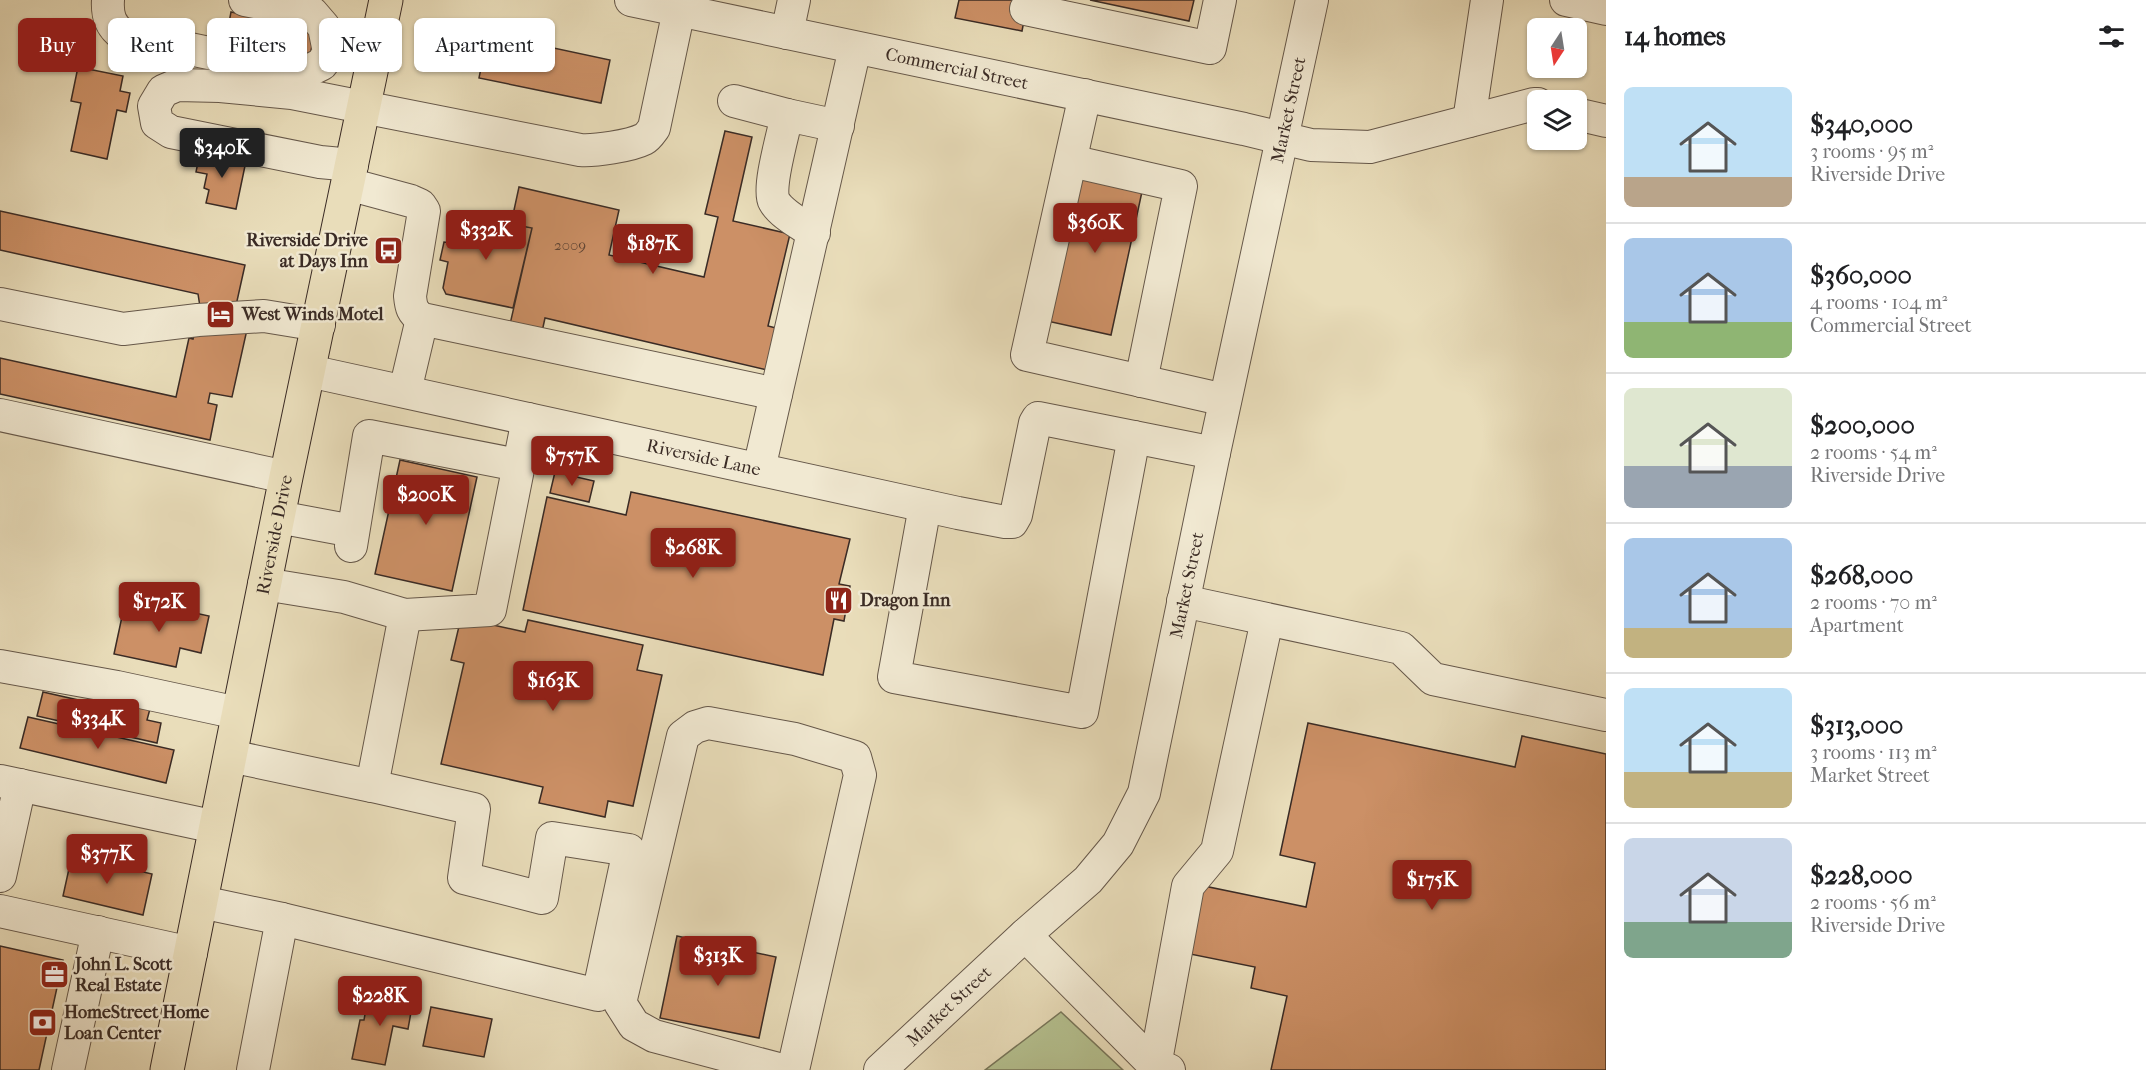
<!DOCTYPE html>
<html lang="en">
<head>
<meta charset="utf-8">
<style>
  :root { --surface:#fff; --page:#f2f2f2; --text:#202124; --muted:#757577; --line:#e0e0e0; --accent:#8f2418 }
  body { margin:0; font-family:"IM FELL French Canon",serif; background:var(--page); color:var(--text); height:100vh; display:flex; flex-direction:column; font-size:22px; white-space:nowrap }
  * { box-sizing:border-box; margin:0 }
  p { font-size:20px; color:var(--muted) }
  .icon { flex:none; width:33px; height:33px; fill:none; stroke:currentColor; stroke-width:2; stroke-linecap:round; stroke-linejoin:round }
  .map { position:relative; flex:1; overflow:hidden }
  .sheet { display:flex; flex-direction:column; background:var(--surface); width:540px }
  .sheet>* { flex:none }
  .guide { position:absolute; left:18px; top:18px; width:570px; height:54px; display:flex; gap:12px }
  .needle { width:39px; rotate:192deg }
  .controls { position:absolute; left:1527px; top:18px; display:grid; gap:12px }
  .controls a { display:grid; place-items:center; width:60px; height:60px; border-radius:9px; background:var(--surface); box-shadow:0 2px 4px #0004; font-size:30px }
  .price { position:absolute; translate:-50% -51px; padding:0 14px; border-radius:6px; background:var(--accent); color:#fff; font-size:20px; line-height:39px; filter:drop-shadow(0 2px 3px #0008) }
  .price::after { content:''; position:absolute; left:50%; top:36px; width:18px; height:14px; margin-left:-9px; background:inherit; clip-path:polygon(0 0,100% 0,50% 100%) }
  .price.current { background:#222; color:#fff }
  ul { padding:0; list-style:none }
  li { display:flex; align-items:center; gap:18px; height:150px; padding:0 18px }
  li+li { border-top:2px solid var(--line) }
  li span { display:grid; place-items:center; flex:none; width:168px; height:120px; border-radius:9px; color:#555 }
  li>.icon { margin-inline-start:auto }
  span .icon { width:72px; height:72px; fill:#fffc; stroke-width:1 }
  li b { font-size:26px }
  h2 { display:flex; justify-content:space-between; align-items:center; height:72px; padding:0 18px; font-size:26px }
  .pill { padding:0 21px; border-radius:9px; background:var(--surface); box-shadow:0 2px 4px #0004; font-size:21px; line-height:54px }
  .pill.current { background:var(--accent); color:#fff }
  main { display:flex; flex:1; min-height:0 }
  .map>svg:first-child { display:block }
  .green { fill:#b5c190; stroke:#78765a; stroke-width:1.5 }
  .building { fill:#cc9066; stroke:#3a2b25; stroke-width:1.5 }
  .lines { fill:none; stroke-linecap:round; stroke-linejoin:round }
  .minor-casing { stroke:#66584a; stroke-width:34 }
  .major-casing { stroke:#3a2b25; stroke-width:35 }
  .minor { stroke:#f1e9d2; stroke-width:32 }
  .major { stroke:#e9ddba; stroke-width:33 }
  .labels { text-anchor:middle; stroke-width:5; stroke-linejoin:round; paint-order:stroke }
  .number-label { font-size:15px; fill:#5e4435 }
  .street-label { font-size:18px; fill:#3a2b25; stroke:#f1e9d2 }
  .poi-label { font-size:18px; font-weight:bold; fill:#3a2b25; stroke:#f1e9d2; text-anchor:start }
</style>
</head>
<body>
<main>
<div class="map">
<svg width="1606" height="1070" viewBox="0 0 1606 1070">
  <rect width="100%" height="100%" fill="#e9ddba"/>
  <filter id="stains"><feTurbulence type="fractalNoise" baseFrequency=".00333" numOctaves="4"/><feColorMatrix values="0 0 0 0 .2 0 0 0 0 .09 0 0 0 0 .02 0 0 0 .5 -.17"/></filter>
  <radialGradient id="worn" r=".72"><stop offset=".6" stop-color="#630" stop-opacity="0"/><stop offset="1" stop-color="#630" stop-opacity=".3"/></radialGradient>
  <path class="green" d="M1061,1012L1123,1070H985Z"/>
  <path class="building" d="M959,0H1028L1022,31L955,18Z
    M1090,0H1194L1189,21Z
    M231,12L315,30L309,61L225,44Z
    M488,34L610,60L601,103L479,78Z
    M78,67L123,76L120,91L130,93L126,112L117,110L107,159L71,151L81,103L71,101Z
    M725,131L752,137L733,221L790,234L768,326L776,328L767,370L545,318L540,341L508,333L532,228L511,224L519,187L619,210L609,255L704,277L718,217L705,214Z
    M200,152L246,161L236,209L206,203L209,190L204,188L207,174L196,172Z
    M1079,173L1143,187L1111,335L1047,321Z
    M0,211L245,265L237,301L246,334L232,397L210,393L208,403L217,405L210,440L0,394V358L176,397L189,338L193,339L196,326H203L198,294L0,250Z
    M462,215L532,228L513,308L446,294L443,288L448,262L440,260L444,242L452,243L458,221Z
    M400,460L477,477L452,591L375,574Z
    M555,472L594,481L589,502L550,493Z
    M631,492L850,539L839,584L850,586L844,621L834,619L823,675L523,610L547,497L626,515Z
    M126,598L209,616L201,653L180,648L176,667L114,654Z
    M461,618L525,632L528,620L643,645L637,670L662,675L633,806L608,801L605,817L539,803L543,787L441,764L464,663L451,660Z
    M43,692L105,706L108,694L151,705L147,720L161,723L157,743L37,716Z
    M28,717L174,750L166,783L20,748Z
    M1308,723L1515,767L1522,736L1606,754V1070H1271L1287,996L1251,988L1255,967L1185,953L1199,885L1306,907L1315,863L1280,855Z
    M72,855L152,874L143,915L63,896Z
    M677,936L776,957L759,1038L660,1018Z
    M0,946L63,960L39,1070H0Z
    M369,992L413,1001L408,1029L393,1026L385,1065L352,1059L360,1020H364Z
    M431,1007L492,1019L484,1057L423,1046Z"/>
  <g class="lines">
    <defs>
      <g id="minor">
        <path d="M108,0C107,15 110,26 123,35L304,73L322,64L329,52L324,27L312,13L245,0"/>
        <path id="s1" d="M631,0L1244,129L1311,145L1370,147L1534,104H1538"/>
        <path d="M1566,0L1606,9"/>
        <path d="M1026,9L1210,48L1220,0"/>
        <path d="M787,33L794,0"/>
        <path d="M1085,95L1027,355L1225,400"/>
        <path d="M734,101L787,115"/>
        <path d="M1576,114L1606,121"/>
        <path d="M1469,121L1487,0"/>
        <path d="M1071,161L1181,186L1141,381"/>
        <path d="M352,165L320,162L171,132L157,123L154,106L163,91L177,85L220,86L292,93L580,150C595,151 630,146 644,139C648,137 651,132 654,128L679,10"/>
        <path d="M348,184L411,201L420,205L424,211L410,296C411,307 412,312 422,319L776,394"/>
        <path d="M814,233C801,224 781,214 774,201C767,189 784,131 787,115L838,126"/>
        <path d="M0,304L123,329L198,320L264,316L319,325"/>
        <path id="s2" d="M309,371L958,513L1005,522H1012L1016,515L1035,423L1038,418L1214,453"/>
        <path d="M405,391L422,319"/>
        <path d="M0,415L286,477"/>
        <path d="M759,469L855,48"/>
        <path d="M925,506L894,677L1082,712L1134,437"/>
        <path d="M278,517L353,531"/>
        <path d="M351,546L369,436L518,465"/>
        <path d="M1183,601L1401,648L1433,679L1606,715"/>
        <path d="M405,615L490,610L528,419"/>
        <path d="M0,666L117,687L238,713"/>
        <path d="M230,756L372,786"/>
        <path d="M0,781L216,827"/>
        <path d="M0,876L20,785"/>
        <path d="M201,902L282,919L598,995L629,850L552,838L542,898L464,878L474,809L372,786L405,615L344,597L264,584"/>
        <path d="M0,911L191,953"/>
        <path d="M1025,935L1155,1066L1169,1070"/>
        <path d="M1155,1066L1188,886L1217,851L1267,620"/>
        <path d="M68,1070L98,932"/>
        <path d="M253,1070L282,919"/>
        <path d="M782,1070L654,1036L634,1025L620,1003L683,736L695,727L708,723L795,739L855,757L860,775L793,1070"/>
        <path id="s3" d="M880,1070L1025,935L1088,880L1118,844L1144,793L1214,453L1312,0"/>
      </g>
      <g id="major">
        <path id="s4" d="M167,1070L286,477L386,0"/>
      </g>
    </defs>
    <use href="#minor" class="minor-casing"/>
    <use href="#major" class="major-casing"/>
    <use href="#minor" class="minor"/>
    <use href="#major" class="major"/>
  </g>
  <defs>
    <symbol id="bus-square" viewBox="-11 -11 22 22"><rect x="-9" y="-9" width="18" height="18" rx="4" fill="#8f2418" stroke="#f1e9d2"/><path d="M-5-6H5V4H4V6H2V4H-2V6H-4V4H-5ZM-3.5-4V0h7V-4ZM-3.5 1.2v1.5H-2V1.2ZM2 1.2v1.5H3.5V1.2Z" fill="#fff"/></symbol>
    <symbol id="hotel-square" viewBox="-11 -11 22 22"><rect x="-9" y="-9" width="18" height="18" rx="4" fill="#8f2418" stroke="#f1e9d2"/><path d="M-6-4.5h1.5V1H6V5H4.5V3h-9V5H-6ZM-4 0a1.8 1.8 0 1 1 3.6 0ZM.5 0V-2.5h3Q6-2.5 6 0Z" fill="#fff"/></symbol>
    <symbol id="restaurant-square" viewBox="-11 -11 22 22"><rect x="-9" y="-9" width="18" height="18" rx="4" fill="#8f2418" stroke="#f1e9d2"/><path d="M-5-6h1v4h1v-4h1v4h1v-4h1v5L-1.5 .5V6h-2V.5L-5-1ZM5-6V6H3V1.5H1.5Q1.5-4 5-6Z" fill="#fff"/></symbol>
    <symbol id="office-square" viewBox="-11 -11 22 22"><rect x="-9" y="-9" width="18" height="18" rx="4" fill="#8f2418" stroke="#f1e9d2"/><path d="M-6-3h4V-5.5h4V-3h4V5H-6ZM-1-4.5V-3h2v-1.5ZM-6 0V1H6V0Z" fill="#fff"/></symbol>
    <symbol id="bank-square" viewBox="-11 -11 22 22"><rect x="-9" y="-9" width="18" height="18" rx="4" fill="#8f2418" stroke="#f1e9d2"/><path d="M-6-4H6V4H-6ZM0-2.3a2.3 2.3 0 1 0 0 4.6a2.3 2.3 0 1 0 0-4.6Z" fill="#fff"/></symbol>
  </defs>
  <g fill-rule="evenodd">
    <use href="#bus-square" x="372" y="234" width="33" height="33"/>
    <use href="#hotel-square" x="204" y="298" width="33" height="33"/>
    <use href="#restaurant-square" x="822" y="584" width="33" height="33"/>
    <use href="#office-square" x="38" y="958" width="33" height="33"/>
    <use href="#bank-square" x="26" y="1006" width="33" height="33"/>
  </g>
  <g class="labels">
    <g class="number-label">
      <text x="570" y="250">2009</text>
    </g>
    <g class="street-label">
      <text dy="6" stroke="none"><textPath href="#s1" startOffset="333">Commercial Street</textPath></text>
      <text dy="6" stroke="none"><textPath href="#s3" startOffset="1084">Market Street</textPath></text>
      <text dy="6" stroke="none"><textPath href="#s2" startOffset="404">Riverside Lane</textPath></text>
      <text dy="6" stroke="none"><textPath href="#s4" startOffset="546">Riverside Drive</textPath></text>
      <text dy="6" stroke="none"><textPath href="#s3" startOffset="598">Market Street</textPath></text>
      <text dy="6" stroke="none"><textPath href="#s3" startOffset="94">Market Street</textPath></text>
    </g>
    <g class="poi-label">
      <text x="368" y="246" text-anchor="end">Riverside Drive<tspan x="368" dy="21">at Days Inn</tspan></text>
      <text x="242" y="320">West Winds Motel</text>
      <text x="860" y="606">Dragon Inn</text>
      <text x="75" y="970">John L. Scott<tspan x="75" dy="21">Real Estate</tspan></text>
      <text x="64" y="1018">HomeStreet Home<tspan x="64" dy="21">Loan Center</tspan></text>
    </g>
  </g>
  <rect width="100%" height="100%" filter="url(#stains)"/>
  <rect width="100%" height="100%" fill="url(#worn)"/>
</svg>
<div class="controls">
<a><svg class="needle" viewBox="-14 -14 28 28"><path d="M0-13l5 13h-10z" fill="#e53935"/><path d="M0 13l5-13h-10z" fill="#757577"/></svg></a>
<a><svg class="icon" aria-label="layers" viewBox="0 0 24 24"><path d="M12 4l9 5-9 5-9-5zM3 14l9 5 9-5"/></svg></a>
</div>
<b class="price current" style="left:222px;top:179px">$340K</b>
<b class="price" style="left:1095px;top:254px">$360K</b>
<b class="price" style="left:486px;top:261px">$332K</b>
<b class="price" style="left:653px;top:275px">$187K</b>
<b class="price" style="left:572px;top:487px">$757K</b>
<b class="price" style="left:426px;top:526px">$200K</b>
<b class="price" style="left:693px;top:579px">$268K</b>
<b class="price" style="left:159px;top:633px">$172K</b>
<b class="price" style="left:553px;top:712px">$163K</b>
<b class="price" style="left:98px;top:750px">$334K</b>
<b class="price" style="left:107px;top:885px">$377K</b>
<b class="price" style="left:1432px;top:911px">$175K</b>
<b class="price" style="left:718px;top:987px">$313K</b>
<b class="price" style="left:380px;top:1027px">$228K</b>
<div class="guide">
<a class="pill current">Buy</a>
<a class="pill">Rent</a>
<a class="pill">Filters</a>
<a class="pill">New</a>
<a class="pill">Apartment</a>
</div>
</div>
<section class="sheet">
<h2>14 homes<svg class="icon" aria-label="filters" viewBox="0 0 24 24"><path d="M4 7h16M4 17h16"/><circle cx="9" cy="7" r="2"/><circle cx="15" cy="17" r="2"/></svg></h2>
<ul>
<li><span style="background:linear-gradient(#bfe0f5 75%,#b9a48a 0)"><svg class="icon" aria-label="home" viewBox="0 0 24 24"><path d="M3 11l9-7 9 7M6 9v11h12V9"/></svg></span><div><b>$340,000</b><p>3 rooms · 95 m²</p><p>Riverside Drive</p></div></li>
<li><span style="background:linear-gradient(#a9c7e8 70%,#8fb573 0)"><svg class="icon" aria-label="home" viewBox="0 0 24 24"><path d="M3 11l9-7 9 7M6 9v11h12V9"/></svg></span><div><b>$360,000</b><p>4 rooms · 104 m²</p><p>Commercial Street</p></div></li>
<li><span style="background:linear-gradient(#dfe7d0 65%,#9aa5b1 0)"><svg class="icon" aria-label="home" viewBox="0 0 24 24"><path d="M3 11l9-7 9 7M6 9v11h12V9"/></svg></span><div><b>$200,000</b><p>2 rooms · 54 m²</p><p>Riverside Drive</p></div></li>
<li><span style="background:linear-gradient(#a9c7e8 75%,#c2b280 0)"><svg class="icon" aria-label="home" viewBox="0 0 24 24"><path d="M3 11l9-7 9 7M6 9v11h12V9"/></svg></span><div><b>$268,000</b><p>2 rooms · 70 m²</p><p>Apartment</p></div></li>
<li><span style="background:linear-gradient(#bfe0f5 70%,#c2b280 0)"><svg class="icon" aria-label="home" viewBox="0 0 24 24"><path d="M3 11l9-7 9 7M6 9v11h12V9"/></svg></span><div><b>$313,000</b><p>3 rooms · 113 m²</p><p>Market Street</p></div></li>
<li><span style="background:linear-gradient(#c9d6e8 70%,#7fa58c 0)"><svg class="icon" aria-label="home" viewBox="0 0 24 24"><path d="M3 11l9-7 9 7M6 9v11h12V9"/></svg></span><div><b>$228,000</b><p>2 rooms · 56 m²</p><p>Riverside Drive</p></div></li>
</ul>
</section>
</main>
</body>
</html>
